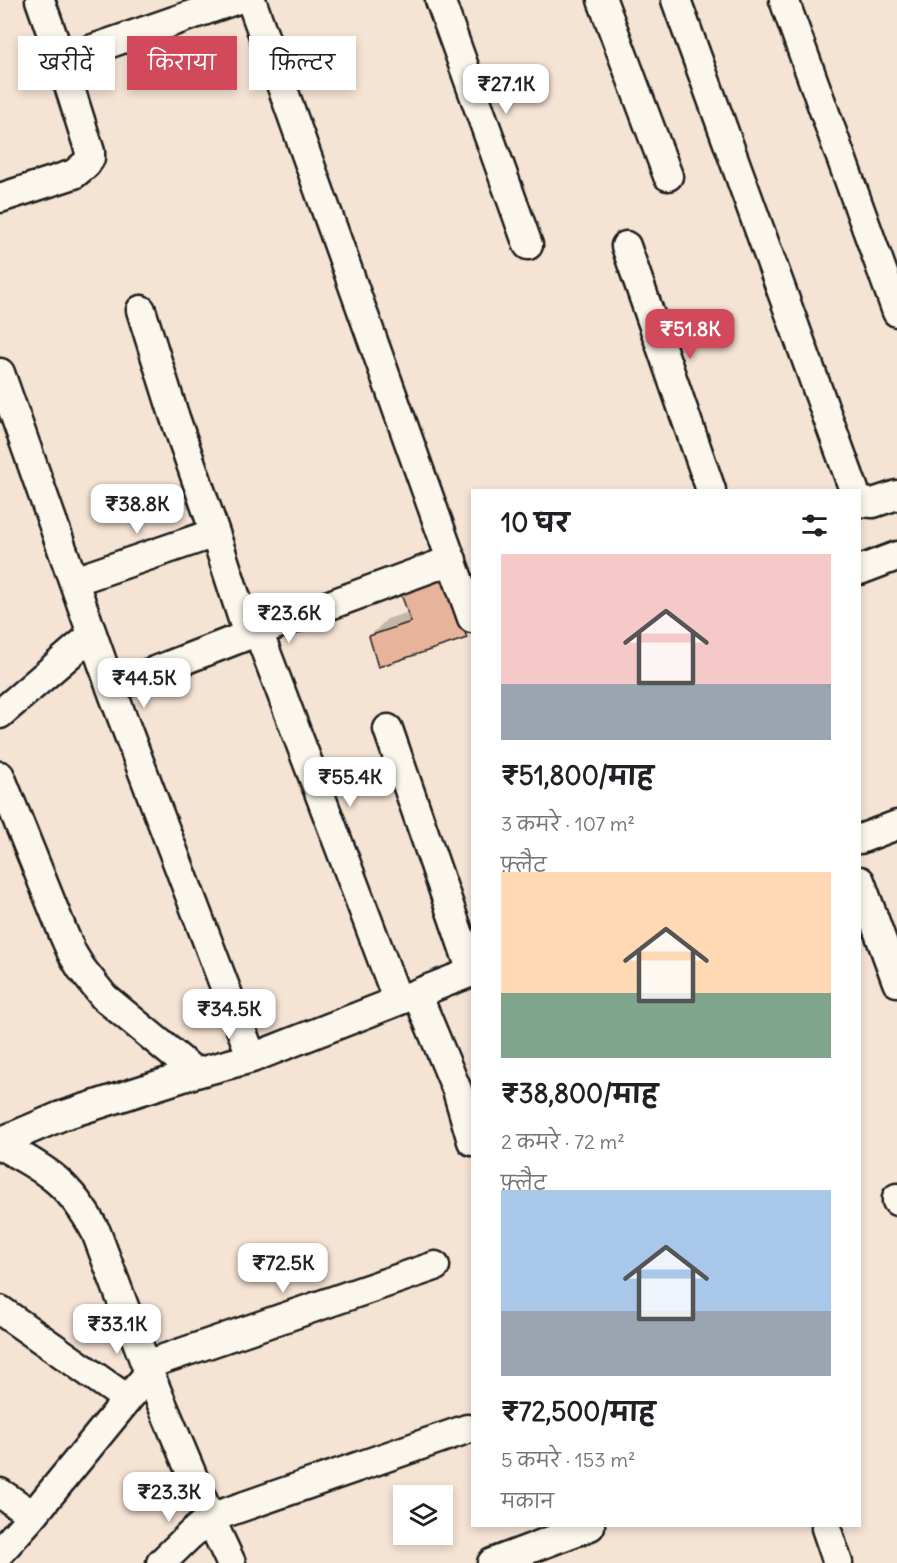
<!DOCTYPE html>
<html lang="hi">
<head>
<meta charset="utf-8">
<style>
  :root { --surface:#fff; --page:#f2f2f2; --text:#202124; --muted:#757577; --accent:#d1495b }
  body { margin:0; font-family:Delius,"Playpen Sans Deva",sans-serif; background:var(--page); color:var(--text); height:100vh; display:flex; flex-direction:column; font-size:22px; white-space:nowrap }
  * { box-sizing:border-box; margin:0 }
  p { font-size:20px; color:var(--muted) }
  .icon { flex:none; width:33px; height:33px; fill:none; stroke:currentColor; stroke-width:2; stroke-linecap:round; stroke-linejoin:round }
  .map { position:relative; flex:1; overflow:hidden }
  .sheet { position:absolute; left:471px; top:489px; width:390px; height:1038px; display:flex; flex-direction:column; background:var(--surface); border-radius:0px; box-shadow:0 3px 9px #0003 }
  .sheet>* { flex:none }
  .top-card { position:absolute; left:18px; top:36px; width:363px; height:54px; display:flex; gap:12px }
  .controls { position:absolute; left:393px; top:1485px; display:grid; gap:12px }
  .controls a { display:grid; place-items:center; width:60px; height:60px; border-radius:0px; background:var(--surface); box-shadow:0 3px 9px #0003; font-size:30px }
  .price { position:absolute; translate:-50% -51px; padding:0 14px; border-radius:12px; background:#fff; color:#222; font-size:20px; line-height:39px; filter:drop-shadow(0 2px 3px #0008) }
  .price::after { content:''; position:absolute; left:50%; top:36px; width:18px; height:14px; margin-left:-9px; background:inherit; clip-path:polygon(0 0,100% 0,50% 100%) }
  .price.selected { background:var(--accent); color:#fff }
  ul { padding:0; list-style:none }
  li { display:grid; align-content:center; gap:12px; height:318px; padding:0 30px }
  li span { display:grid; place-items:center; height:186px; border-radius:0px; color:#555 }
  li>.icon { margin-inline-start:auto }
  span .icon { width:108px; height:108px; fill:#fffc; stroke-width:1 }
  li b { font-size:26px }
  h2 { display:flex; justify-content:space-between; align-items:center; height:72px; padding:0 30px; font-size:26px }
  .chip { padding:0 21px; border-radius:0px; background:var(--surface); box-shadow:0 3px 9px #0003; font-size:21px; line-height:54px }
  .chip.selected { background:var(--accent); color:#fff }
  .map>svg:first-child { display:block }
  .shadow { fill:#0003 }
  .building { fill:#e8b39b; stroke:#1c1c1c; stroke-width:1.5 }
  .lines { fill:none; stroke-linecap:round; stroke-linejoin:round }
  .minor-casing { stroke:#1c1c1c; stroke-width:33 }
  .minor { stroke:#fbf7ec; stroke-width:28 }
</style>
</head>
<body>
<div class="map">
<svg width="897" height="1563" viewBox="0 0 897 1563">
  <rect width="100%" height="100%" fill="#f5e3d4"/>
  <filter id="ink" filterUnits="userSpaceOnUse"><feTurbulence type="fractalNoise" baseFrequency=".0167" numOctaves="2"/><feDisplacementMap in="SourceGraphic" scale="12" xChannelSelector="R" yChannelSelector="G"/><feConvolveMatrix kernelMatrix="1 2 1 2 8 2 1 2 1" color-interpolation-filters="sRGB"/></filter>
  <g filter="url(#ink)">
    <path class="shadow" d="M409,612L472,630L466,636H370L387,619Z"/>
    <path class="building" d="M446,576L467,638L378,667L369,636L411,622L400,591Z"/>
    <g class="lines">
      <defs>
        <path id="minor" d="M251,0L472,618
          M440,0L528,245
          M602,0L668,176
          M676,0L854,490
          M784,0L897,312
          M61,60L235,0
          M0,198L74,174L86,164L90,158V152L61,60L40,0
          M626,246L711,490
          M141,310L173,412L215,533L248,635
          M0,373L114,696L252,1058
          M860,500L862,502L873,503L897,495
          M860,570L897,556
          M74,581L215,533
          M258,631L398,1001
          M111,688L248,635L452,560
          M0,714L92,635
          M388,729L472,972
          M0,776L64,935L72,953L81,968L104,997L196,1073
          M860,839L897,825
          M860,881L897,982
          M417,994L457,1090L472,1141
          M0,1142L61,1116L196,1073L252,1058L472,972
          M0,1145C48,1170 70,1184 96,1232L149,1373L210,1518L231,1563
          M897,1198V1201
          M0,1310L127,1399
          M146,1365L435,1266
          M0,1493L33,1515
          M826,1528L838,1563
          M0,1552L33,1515L149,1373
          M161,1563L190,1535L210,1518L467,1429
          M492,1563L590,1526"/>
      </defs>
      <use href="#minor" class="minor-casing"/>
      <use href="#minor" class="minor"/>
    </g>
  </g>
</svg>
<div class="controls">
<a><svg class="icon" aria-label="layers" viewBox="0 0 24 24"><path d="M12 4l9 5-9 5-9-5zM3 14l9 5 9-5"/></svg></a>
</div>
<b class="price" style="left:506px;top:115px">₹27.1K</b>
<b class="price selected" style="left:690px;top:360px">₹51.8K</b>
<b class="price" style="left:137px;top:535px">₹38.8K</b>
<b class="price" style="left:289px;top:644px">₹23.6K</b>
<b class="price" style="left:144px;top:709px">₹44.5K</b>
<b class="price" style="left:350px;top:808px">₹55.4K</b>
<b class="price" style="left:229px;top:1040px">₹34.5K</b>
<b class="price" style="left:283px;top:1294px">₹72.5K</b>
<b class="price" style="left:117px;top:1355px">₹33.1K</b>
<b class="price" style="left:169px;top:1523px">₹23.3K</b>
<div class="top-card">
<a class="chip">खरीदें</a>
<a class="chip selected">किराया</a>
<a class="chip">फ़िल्टर</a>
</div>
<section class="sheet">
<h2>10 घर<svg class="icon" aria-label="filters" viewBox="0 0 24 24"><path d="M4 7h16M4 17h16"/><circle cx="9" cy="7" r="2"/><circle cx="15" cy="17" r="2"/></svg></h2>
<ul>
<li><span style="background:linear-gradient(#f6c9c9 70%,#9aa5b1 0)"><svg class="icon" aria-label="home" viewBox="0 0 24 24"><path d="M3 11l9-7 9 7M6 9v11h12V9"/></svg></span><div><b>₹51,800/माह</b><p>3 कमरे · 107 m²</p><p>फ़्लैट</p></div></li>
<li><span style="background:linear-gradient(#ffd9b3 65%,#7fa58c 0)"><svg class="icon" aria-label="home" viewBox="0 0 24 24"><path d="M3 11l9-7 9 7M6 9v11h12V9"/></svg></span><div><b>₹38,800/माह</b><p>2 कमरे · 72 m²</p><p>फ़्लैट</p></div></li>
<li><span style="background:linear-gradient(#a9c7e8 65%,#9aa5b1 0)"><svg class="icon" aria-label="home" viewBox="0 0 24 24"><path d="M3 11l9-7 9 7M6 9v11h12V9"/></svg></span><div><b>₹72,500/माह</b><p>5 कमरे · 153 m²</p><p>मकान</p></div></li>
</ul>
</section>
</div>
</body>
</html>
